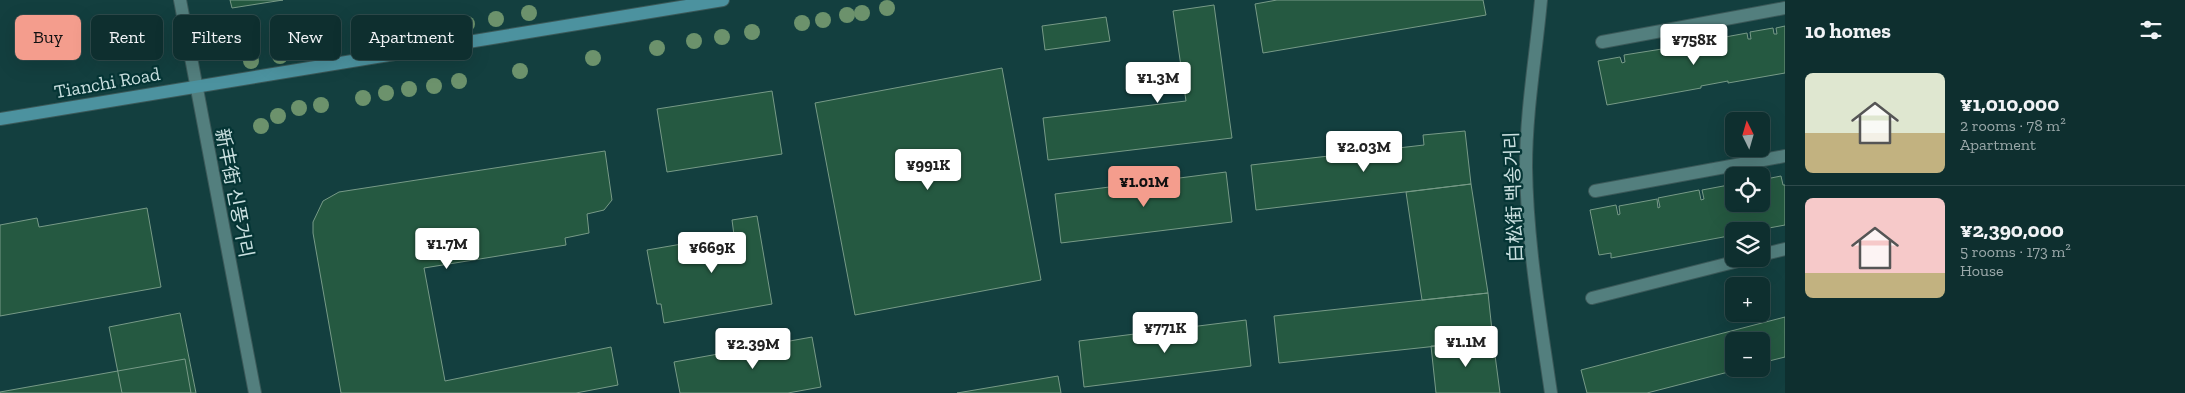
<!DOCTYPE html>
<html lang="en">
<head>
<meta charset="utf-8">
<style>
  :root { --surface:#0e2f2f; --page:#173737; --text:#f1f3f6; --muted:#9ba9aa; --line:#2e4a4b; --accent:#f49d8d }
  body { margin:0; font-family:"Zilla Slab","Noto Sans SC","Noto Sans KR",serif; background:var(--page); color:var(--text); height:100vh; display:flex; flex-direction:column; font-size:19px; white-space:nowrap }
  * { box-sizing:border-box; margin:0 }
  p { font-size:16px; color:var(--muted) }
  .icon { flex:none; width:28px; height:28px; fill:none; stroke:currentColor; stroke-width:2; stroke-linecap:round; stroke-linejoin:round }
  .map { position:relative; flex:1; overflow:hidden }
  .sheet { display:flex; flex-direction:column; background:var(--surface); width:400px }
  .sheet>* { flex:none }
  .top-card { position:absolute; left:15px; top:15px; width:475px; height:45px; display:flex; gap:10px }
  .needle { width:32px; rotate:355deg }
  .fabs { position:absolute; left:1725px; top:112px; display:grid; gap:10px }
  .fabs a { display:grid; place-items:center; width:45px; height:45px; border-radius:8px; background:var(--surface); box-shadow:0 5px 20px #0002,0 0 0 1px var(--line); font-size:25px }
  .price { position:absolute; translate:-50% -42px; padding:0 11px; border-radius:5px; background:#fff; color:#222; font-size:16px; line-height:32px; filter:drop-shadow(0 1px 2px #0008) }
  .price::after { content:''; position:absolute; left:50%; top:30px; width:15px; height:11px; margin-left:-8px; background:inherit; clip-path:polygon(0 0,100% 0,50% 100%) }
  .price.current { background:var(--accent); color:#111 }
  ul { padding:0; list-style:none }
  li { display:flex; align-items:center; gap:15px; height:125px; padding:0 20px }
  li+li { border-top:1px solid var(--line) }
  li span { display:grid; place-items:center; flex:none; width:140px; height:100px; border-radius:8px; color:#555 }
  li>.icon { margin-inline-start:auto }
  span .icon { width:60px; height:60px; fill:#fffc; stroke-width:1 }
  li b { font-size:21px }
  h2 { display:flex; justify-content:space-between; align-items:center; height:60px; padding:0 20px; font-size:21px }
  .pill { padding:0 18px; border-radius:8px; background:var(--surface); box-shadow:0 5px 20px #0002,0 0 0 1px var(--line); font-size:18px; line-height:45px }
  .pill.current { background:var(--accent); color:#111 }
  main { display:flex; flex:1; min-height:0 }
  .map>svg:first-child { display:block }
  .building { fill:#255941; stroke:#779a87 }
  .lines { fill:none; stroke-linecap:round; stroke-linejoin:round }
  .lane-casing { stroke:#3b5959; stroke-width:14 }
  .street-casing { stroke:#3b5959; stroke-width:14 }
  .secondary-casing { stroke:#3b5959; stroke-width:14 }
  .lane { stroke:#537f7e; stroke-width:12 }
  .street { stroke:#537f7e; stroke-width:12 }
  .secondary { stroke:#4c929f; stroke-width:12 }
  .tree { fill:#6c926c }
  .labels { text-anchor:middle; stroke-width:4.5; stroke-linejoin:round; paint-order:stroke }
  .street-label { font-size:19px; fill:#cae0e0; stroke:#053535 }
</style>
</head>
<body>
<main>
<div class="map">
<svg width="1785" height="393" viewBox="0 0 1785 393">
  <rect width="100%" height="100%" fill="#133f3f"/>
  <path class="building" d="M230,0H283L232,8Z
    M1277,0H1483L1486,15L1263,53L1255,4Z
    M1214,5L1232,138L1048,160L1043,118L1186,101L1173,11Z
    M1106,17L1110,41L1045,50L1042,26Z
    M1785,26V73L1728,83V81L1701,86V88L1607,105L1598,61L1620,57L1622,63L1625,62L1624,55L1662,49L1663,55H1666L1665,48L1706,40L1707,47L1710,46L1709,40L1747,33L1748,39H1751L1750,32L1773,28L1774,34H1777L1776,28Z
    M1002,68L1041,280L855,315L815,103Z
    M772,91L782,154L667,172L657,109Z
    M1465,131L1471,184L1256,210L1251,165L1424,145L1423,135Z
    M605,151L612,200L604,210L587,214L589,233L565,238L566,245L424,268L445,381L611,347L618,385L576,393H341L313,233V222L323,201L339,192Z
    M1226,172L1232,222L1061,243L1055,194Z
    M1781,176L1783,185H1785V225L1753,231H1734V235L1611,258V253L1599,255L1590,210L1616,205L1618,215L1620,214L1619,206L1657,199L1658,208L1660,207L1658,198L1699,190L1701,200L1704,199L1702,190L1734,184V204H1761V180Z
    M1471,184L1488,293L1422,300L1406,192Z
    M147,208L161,287L0,316V225L37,218L39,227Z
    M757,216L772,304L664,323L661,304H657L647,250L734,235L732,220Z
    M1488,293L1493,340L1279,363L1274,316Z
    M180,313L196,393H122L109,327Z
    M1785,317V357L1761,363V341H1734V369H1740L1647,393H1587L1581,370Z
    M1246,320L1251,366L1084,387L1079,341Z
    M812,337L821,387L788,393H680L674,362Z
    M1493,340L1500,393H1436L1431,346Z
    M185,359L191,393H0V392Z
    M1058,376L1061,393H957Z"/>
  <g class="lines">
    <defs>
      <path id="lane" d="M1602,42L1785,8
        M1595,191L1785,156
        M1761,255L1785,249
        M1592,298L1746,259"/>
      <path id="street" d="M180,0L255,393
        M1541,0C1536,55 1526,111 1526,167C1527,242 1540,318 1551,393"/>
      <path id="secondary" d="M0,119L723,0"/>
    </defs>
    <use href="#lane" class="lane-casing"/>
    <use href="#street" class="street-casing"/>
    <use href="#secondary" class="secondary-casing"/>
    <use href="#lane" class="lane"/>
    <use href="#street" class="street"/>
    <use href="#secondary" class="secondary"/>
  </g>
  <g class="tree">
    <circle cx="887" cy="8" r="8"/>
    <circle cx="529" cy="13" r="8"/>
    <circle cx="862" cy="13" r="8"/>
    <circle cx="847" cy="15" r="8"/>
    <circle cx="496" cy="19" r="8"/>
    <circle cx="823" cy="20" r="8"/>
    <circle cx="802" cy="23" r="8"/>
    <circle cx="467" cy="24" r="8"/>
    <circle cx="419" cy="32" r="8"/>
    <circle cx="752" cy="32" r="8"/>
    <circle cx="722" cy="37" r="8"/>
    <circle cx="377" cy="39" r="8"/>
    <circle cx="694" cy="41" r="8"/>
    <circle cx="328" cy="48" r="8"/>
    <circle cx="657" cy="48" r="8"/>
    <circle cx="305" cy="52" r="8"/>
    <circle cx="280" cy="56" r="8"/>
    <circle cx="593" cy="58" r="8"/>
    <circle cx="251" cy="61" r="8"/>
    <circle cx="520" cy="71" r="8"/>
    <circle cx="459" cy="81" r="8"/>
    <circle cx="434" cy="86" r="8"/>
    <circle cx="409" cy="89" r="8"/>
    <circle cx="386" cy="93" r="8"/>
    <circle cx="363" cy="98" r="8"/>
    <circle cx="321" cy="105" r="8"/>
    <circle cx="299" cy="108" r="8"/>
    <circle cx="278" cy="116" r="8"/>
    <circle cx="261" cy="126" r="8"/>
  </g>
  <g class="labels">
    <g class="street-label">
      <text transform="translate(107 82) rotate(-10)" y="7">Tianchi Road</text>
      <text transform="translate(235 193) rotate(79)" y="7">新丰街 신풍거리</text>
      <text transform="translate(1513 197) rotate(-92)" y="7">白松街 백송거리</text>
    </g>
  </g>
</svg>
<div class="fabs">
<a><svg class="needle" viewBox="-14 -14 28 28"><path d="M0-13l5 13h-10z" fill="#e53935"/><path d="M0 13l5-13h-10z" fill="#9ba9aa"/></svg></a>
<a><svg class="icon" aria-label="locate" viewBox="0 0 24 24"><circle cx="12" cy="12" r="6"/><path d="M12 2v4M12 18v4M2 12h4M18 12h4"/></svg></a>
<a><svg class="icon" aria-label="layers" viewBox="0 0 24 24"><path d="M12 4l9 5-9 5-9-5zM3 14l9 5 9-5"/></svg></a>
<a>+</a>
<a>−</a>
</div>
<b class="price" style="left:1694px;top:66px">¥758K</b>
<b class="price" style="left:1158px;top:104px">¥1.3M</b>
<b class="price" style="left:1364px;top:173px">¥2.03M</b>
<b class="price" style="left:928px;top:191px">¥991K</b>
<b class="price current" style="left:1144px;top:208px">¥1.01M</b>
<b class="price" style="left:447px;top:270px">¥1.7M</b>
<b class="price" style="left:712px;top:274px">¥669K</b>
<b class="price" style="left:1165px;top:354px">¥771K</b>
<b class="price" style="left:1466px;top:368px">¥1.1M</b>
<b class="price" style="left:753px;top:370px">¥2.39M</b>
<div class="top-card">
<a class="pill current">Buy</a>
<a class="pill">Rent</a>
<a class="pill">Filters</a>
<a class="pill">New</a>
<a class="pill">Apartment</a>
</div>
</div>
<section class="sheet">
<h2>10 homes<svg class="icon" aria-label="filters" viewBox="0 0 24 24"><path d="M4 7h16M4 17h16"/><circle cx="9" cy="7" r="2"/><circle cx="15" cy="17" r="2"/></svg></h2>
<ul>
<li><span style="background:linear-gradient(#dfe7d0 60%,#c2b280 0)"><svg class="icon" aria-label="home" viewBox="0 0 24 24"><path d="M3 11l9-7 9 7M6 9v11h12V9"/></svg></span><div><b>¥1,010,000</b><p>2 rooms · 78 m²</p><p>Apartment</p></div></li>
<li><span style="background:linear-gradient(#f6c9c9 75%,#c2b280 0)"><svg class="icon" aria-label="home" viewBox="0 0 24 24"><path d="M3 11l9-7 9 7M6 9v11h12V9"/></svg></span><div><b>¥2,390,000</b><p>5 rooms · 173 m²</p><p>House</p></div></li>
</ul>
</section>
</main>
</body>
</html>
